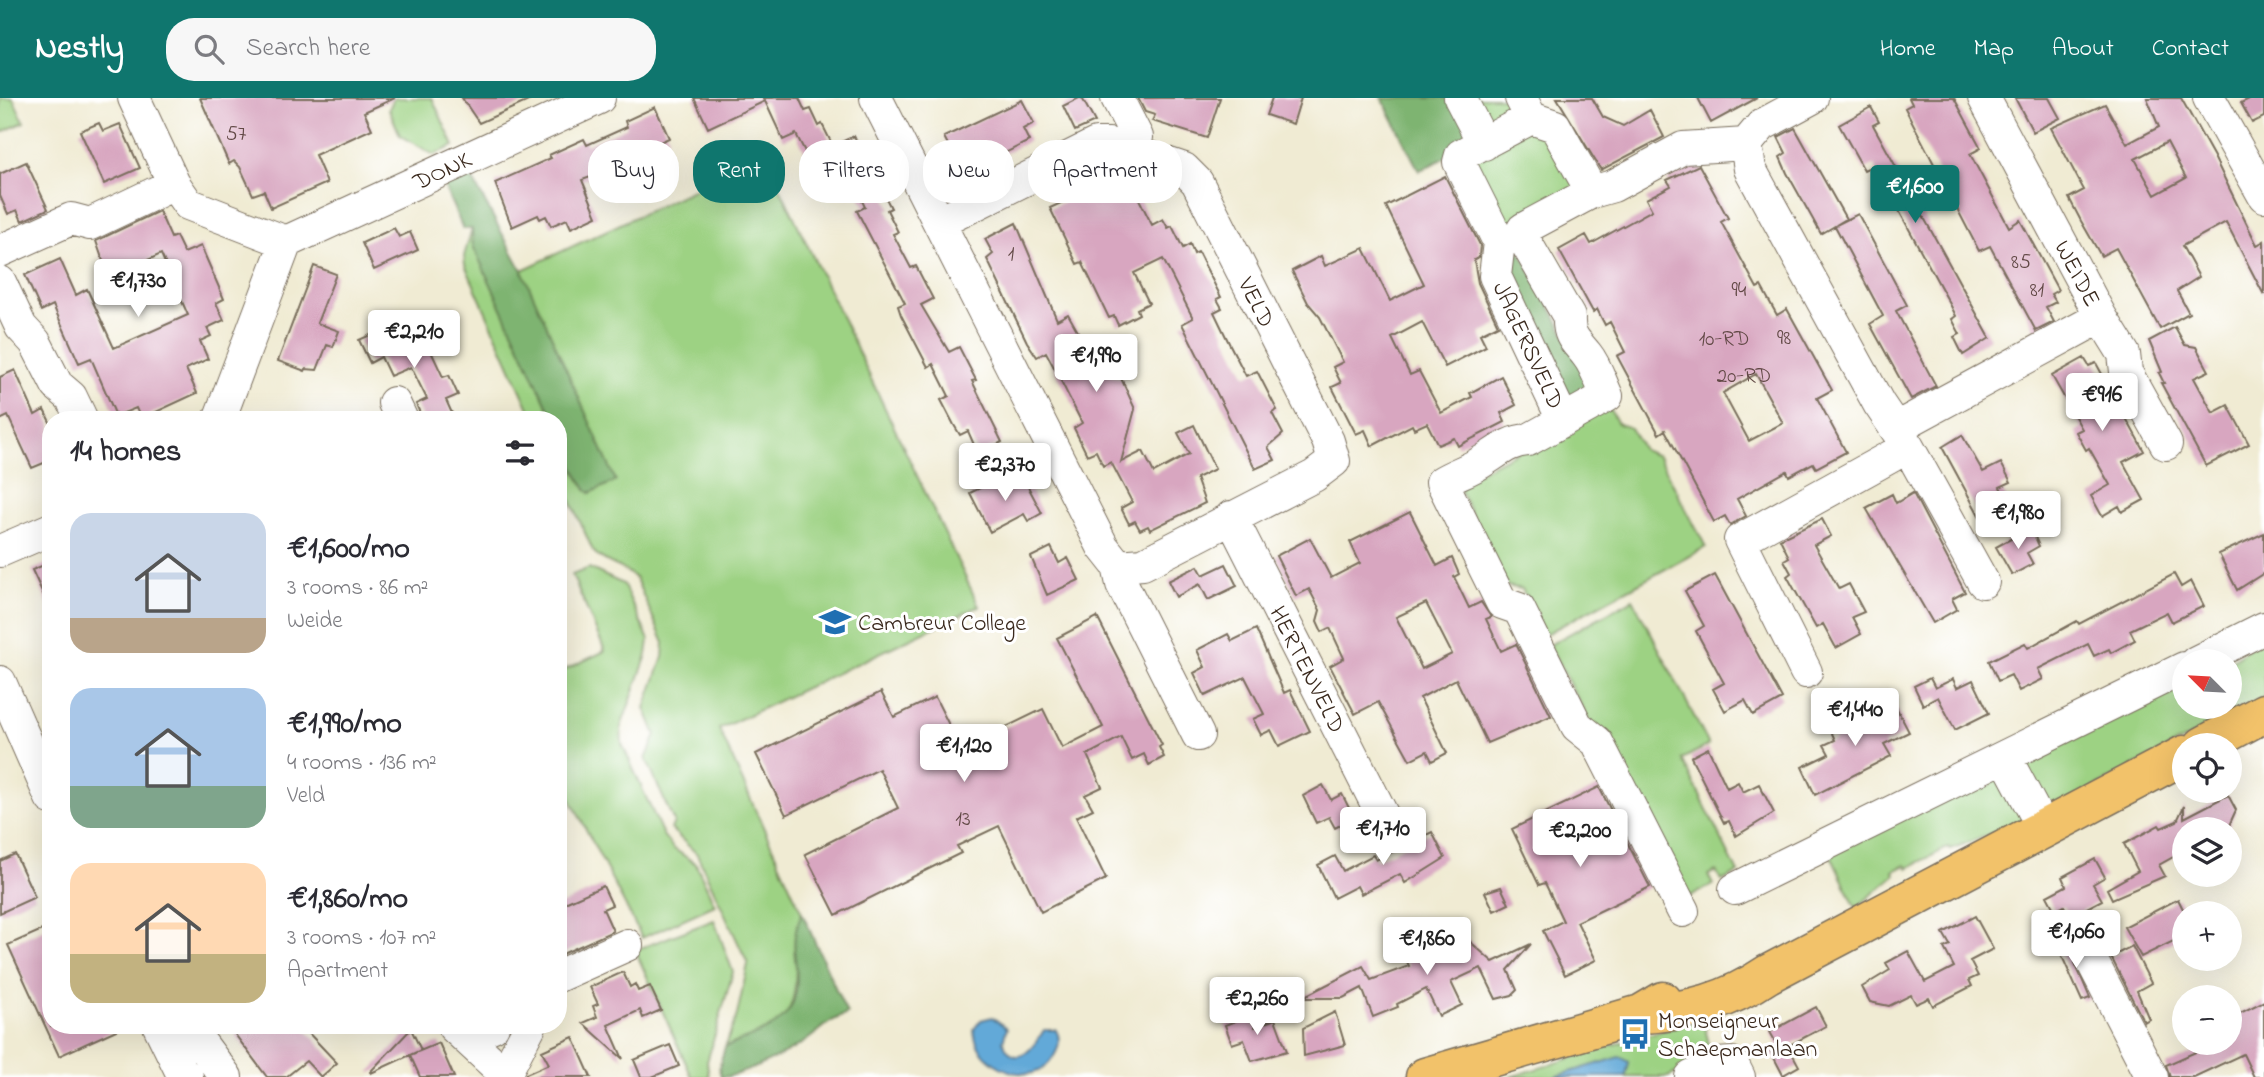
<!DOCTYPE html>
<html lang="en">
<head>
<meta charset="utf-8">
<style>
  :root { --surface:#fff; --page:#f7f7f7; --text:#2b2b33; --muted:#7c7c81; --accent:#0f766e }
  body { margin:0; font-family:"Indie Flower",sans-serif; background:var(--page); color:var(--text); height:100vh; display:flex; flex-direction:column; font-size:26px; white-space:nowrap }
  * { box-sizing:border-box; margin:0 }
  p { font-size:23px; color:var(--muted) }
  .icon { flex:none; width:38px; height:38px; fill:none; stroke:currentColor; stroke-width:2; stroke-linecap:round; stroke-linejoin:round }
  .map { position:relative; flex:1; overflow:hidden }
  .drawer { position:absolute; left:42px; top:313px; width:525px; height:623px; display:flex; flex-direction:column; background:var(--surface); border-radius:28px; box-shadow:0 7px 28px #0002 }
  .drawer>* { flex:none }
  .guide { position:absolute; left:588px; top:42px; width:665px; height:63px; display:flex; gap:14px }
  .needle { width:46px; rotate:294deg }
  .tools { position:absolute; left:2172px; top:551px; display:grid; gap:14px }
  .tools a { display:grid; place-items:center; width:70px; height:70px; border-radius:50%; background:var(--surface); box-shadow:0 7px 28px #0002; font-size:35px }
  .price { position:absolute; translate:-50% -60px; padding:0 16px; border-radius:7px; background:#fff; color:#222; font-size:23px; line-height:46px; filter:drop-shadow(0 2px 4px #0008) }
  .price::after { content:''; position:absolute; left:50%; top:42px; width:21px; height:16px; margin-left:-10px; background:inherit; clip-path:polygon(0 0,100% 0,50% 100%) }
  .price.on { background:var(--accent); color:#fff }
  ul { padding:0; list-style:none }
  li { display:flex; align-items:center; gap:21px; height:175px; padding:0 28px }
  li span { display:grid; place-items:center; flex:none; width:196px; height:140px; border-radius:21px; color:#555 }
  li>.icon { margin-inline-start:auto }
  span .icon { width:84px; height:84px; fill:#fffc; stroke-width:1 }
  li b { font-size:30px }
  h2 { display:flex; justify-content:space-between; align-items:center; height:84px; padding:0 28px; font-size:30px }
  .pill { padding:0 24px; border-radius:28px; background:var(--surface); box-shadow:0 7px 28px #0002; font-size:24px; line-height:63px }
  .pill.on { background:var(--accent); color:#fff }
  header { display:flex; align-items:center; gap:42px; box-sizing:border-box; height:98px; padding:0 35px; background:var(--accent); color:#fff }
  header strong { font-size:33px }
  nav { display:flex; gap:38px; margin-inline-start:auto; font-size:24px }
  .search { width:490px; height:63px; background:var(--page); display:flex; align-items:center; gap:18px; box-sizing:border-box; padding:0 24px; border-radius:28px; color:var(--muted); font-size:26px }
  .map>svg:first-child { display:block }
  .green { fill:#9dd283; stroke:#6c7e50; stroke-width:2 }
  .forest { fill:#7eb471; stroke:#5c6f48; stroke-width:2 }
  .water { fill:#62a9d8; stroke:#4e6a7b; stroke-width:2 }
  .building { fill:#d8a6c0; fill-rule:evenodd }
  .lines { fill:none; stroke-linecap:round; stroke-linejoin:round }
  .minor-casing { stroke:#7a6e5d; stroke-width:34 }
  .major-casing { stroke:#7a6e5d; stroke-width:41 }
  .minor { stroke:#fff; stroke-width:32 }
  .major { stroke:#f2c26a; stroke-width:38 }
  .labels { text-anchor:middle; stroke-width:6; stroke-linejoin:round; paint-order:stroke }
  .number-label { font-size:21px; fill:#624946 }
  .street-label { font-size:24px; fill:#3b2a1e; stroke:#fff }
  .poi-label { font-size:24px; fill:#3b2a1e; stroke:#fff; text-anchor:start }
</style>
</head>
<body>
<header>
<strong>Nestly</strong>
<div class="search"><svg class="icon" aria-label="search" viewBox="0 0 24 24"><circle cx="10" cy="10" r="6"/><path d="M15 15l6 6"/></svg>Search here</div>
<nav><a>Home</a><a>Map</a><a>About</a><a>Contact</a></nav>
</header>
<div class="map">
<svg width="2264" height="979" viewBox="0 0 2264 979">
  <rect width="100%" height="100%" fill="#fff"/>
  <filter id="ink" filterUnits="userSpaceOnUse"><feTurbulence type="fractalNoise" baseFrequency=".0143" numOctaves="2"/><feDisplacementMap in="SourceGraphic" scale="14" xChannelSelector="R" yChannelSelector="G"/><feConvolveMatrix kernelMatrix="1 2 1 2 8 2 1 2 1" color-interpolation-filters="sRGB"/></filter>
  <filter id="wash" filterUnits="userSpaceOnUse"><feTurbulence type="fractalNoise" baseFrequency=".00686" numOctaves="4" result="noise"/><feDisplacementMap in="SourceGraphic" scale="28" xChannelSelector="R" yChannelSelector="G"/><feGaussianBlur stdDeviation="1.57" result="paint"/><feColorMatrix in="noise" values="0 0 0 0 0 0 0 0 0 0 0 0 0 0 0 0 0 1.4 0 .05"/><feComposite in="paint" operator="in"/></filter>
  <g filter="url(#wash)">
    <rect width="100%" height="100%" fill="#f0ebd3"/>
    <path class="green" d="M0,0H13L24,24L0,35Z
      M394,0H432L454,48L434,57L400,37L389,11Z
      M1465,0H1514L1524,19L1486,39Z
      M1529,28L1550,34L1581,90L1500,135L1464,62Z
      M765,58L979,508L719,631L802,815C796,829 796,842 796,858C796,926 786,925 725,949L737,917L748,866L697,756L671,731L674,724L646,661L656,637L645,610L663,559L664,545L636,481C624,468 604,466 593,453L558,374V331L586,392L522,172Z
      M472,131L479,159L554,322H534L465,167L464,158Z
      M1608,307L1618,326L1631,330L1643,352L1658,358L1706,449L1544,537L1522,491L1507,488L1460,393L1461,383Z
      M589,470L623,486L649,542L647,557L621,629L622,646L663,737L673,750L696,766L715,807L642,840L558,677V575L605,553L572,477Z
      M1633,501L1709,647L1682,661L1738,775L1722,783L1716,773L1708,777L1713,787L1684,801L1549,547Z
      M2264,539V599L2044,716L2020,664L2184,578V609H2230V564Z
      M1996,672L2027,722L1951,751L1949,749L1908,770L1906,767L1894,773L1895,777L1856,810L1829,754Z
      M714,822L733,874L707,964L709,979H692L635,852Z
      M1703,922L1712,958L1668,979H1622L1626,976L1629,964L1620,959L1554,979H1510C1575,960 1638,937 1703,922Z"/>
    <path class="forest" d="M1382,0H1453L1477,43L1419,73Z
      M468,73L522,172L616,383L590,395C579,387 558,336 558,322H554L473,148L472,131H463L443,86Z
      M1515,144L1594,290L1564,305L1500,176Z
      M802,815L847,916C828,923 826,928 811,939C795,952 741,979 721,979L719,970L725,949C769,931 803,924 796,868C793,848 793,834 802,815Z"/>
    <path class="water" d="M992,919L1007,930L1003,943C1016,976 1035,947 1044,932H1056C1065,947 1050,971 1033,975C1006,979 975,959 974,931L981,922Z
      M1620,959L1629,964L1626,977L1622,979H1554Z"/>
    <g id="blocks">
      <path class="building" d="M200,0H395L364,14L372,31L315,57L327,85L271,110L264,93L253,97L240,69L234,63L229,66Z
        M462,0H535L479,25Z
        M694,0H799L805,13L811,11L819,28L822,26L833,48L854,38L891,110L887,112L898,134L893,136L911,170L916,168L933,201L921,207L949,254L959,249L976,282L972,283L1002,344L978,356L968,333L960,337L954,327L941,302L949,298L933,266L928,269L901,217L898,208L905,205L857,113L865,109L846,69L820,83L796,36L783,42L765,3L708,30Z
        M1079,0H1082L1095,24L1075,33L1063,8Z
        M1138,0H1220L1207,40L1152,23L1155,17L1145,14Z
        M1272,0H1301L1293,26L1266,17Z
        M1557,0H1592L1603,19L1623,28L1650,12L1664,39L1601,72Z
        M1698,0H1757L1711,25Z
        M1909,0H1954L1981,50L1970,56L1994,101L2009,129L2020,122L2058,192L2051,196L2056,204L2046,209L2054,224L2036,233L1990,148L1979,153L1905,10L1912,6Z
        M2015,0H2049L2060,20L2033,34Z
        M2147,0H2181L2214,59L2257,147L2264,143V197L2226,124L2182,148L2199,179L2177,193L2189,215L2160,231L2116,150L2101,158L2081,123L2069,100L2084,92L2051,30L2105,6L2127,46L2159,29ZM2167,44L2186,80L2155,97L2135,61Z
        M2251,0H2264V19L2252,25L2241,5Z
        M1022,2L1034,25L1023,31L1029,43L973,71L970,67L961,72L944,39Z
        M655,9L669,40L646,50L650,58L582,82L597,118L571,130L567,121L551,128L546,118L540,121L538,117L512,129L495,85L551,60L549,57L584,41L587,47L627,29L625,23Z
        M1871,9L1879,24L1873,27L1990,240L1963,257L1954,239L1960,236L1952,221L1956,218L1951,208L1874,67L1864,72L1839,27Z
        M99,25L103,33L120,26L140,70L104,86L80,33Z
        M1795,30L1846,121L1836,127L1858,116L1907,207L1896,213L1936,288L1911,301L1870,226L1883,218L1835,128L1821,136L1787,75L1780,59L1786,55L1778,39Z
        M26,64L48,111L22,123L17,112L8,116L0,98V76Z
        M1699,67L1728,120L1721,124L1757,190L1761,188L1777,217L1787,211L1832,292L1817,300L1846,354L1816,370L1813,365L1789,378L1787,373L1737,401L1746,418L1730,427L1725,418L1714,424L1665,332L1659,336L1617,258L1625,254L1610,224L1605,227L1597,211L1593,214L1559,152L1586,137L1591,146L1652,112L1646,101L1671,88L1667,82ZM1756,276L1783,325L1749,343L1723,295Z
        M1099,73L1105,86L1126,75L1152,127L1163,121L1168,130L1172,128L1183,150L1190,146L1194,156L1198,154L1221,199L1217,201L1222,210L1214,214L1229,245L1246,278L1257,273L1277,312L1272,315L1283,336L1268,349L1275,362L1255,371L1182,226L1193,220L1163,161L1134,175L1149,205L1137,211L1139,216L1118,227L1114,218L1109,220L1082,164L1077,166L1050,110L1085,94L1079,83Z
        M1445,78L1480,147L1479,159L1474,162L1478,185L1498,227L1480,236L1486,248L1445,269L1422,224L1392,240L1410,277L1419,273L1441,315L1472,299L1470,295L1501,278L1516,307L1501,315L1505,324L1458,348L1454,340L1438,347L1427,325L1414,331L1412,327L1372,348L1365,332L1356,336L1332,289L1341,285L1333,269L1343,264L1320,219L1308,205L1292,173L1321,158L1325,168L1364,150L1390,203L1424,186L1386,108Z
        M159,113L171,140L176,138L184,155L201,148L224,201L216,205L224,222L207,230L211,238L200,243L208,261L186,271L197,295L141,321L136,310L116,318L91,260L79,265L53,207L41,213L25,177L60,161L76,197L87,191L114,250L188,217L161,156L130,170L133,176L111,186L96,143Z
        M1016,125L1057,222L1068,216L1101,275L1121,280L1135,311L1121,364L1143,353L1154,375L1189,356L1178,335L1194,327L1215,371L1196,380L1205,405L1150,432L1148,428L1140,432L1135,423L1129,426L1121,410L1132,404L1111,364L1103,368L1096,353L1087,357L1074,330L1082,325L1060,281L1046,254L1037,259L1027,244L987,161L993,156L985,141Z
        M394,130L399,139L410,134L418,152L374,172L362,145Z
        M314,168L336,176L317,225L339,233L333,249L327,247L317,272L306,271L305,273L278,263Z
        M2175,229L2185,247L2196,249L2209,273L2194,280L2213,315L2228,307L2249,346L2206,368L2161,285H2164L2159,275L2162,274L2149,243Z
        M384,231L388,241L399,236L401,241L421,232L443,279L449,277L458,297L446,302L455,322H423L416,306L427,301L411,269L390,278L381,259L370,265L359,242Z
        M2084,260L2089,268L2096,265L2144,353L2123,364L2144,402L2122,414L2119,408L2102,418L2091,398L2110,387L2089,350L2086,352L2076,334L2082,331L2052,278Z
        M15,272L35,317L44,312L51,326V362L32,370L8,318L0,322V279Z
        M1962,337L1983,374L2001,365L2011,384L2000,389L2008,404L1980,419L1942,349Z
        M1003,378L1009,387L1020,382L1022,385L1025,383L1042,415L1028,423L1024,416L990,434L970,395Z
        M1913,395L1965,494L1952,501L1957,511L1933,525L1866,410L1892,396L1896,405Z
        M1410,414L1437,468L1452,460L1459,476L1454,479L1469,510L1481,504L1491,519L1486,521L1501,553L1516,546L1551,618L1487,645L1456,581L1420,600L1447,655L1432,663L1427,653L1410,662L1378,604L1355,616L1330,568L1344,560L1330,530L1322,534L1317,523L1320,512L1309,491L1296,498L1276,458L1310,440L1331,480L1360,465L1350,444ZM1426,505L1452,556L1422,571L1396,519Z
        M1822,421L1831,438L1814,447L1839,491L1849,486L1864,514L1852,519L1861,536L1836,550L1823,526L1816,530L1787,478L1791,475L1784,462L1789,459L1780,441Z
        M2031,430L2039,448L2027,455L2033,466L2012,477L1996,449Z
        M2264,435V475L2237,492L2219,456Z
        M1051,449L1059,465L1068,460L1079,482L1047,497L1031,459Z
        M51,464V513L32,472Z
        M1226,466L1237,488L1208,502L1200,486L1176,499L1168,483L1198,468L1203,477Z
        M2174,476L2181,489L2191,483L2204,508L2172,524L2167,514L2130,532L2135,542L2111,555L2109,551L2094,558L2088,546L2038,571L2043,581L2019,593L2011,577L1998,583L1989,563L2025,545L2028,550L2077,523L2079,526Z
        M1715,477L1782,601L1753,617L1745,602L1725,613L1713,591L1724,585L1696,533L1704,528L1685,493Z
        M1097,519L1162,647L1159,649L1164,659L1149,667L1144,656L1132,662L1121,639L1087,657L1102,689L1085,697L1093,711L1076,719L1106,781L1041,814L999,728L957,748L961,755L836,817L805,756L898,710L879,671L786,717L756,656L881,594L894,619L935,599L961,651L1043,611L1062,650L1103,629L1057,540Z
        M1256,531L1284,595L1290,592L1310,633L1279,648L1271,632L1261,637L1253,621L1264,616L1245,579L1205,598L1194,575L1205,569L1197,552L1228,536L1232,543Z
        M1930,580L1935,590L1953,581L1957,590L1973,582L1989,615L1955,632L1938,599L1923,607L1914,588Z
        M1896,609L1909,634L1884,646L1891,658L1815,697L1802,669L1829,656L1824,647L1835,642L1830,631L1873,611L1876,618Z
        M1708,650L1727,690L1738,684L1743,694L1759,686L1774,715L1736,738L1729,723L1724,725L1691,659Z
        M1323,687L1331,702L1342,696L1354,720L1335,730L1329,719L1316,725L1303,698Z
        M1599,689L1650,789L1577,824L1596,862L1565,877L1543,833L1563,823L1545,785L1539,787L1512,731Z
        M2228,697L2236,712L2227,732H2184V753L2159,767L2165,778L2112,801L2107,791L2138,773L2124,746L2159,727L2161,730L2177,723L2184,708V720Z
        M1432,734L1445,760L1405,785L1400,776L1361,796L1357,788L1334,800L1318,767L1335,758L1343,773L1373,757L1376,762Z
        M15,756L35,799L0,815V763Z
        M2095,761L2105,779L2093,786L2102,802L2070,819L2064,808L2055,813L2047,798L2066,788L2062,779Z
        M603,788L612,807L603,811L613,833L558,858V808Z
        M1501,789L1509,806L1494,813L1485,794Z
        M2178,801L2184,813V838L2141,859L2124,829Z
        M1975,818L1993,851L1970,863L1978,878L1969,882L1972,888L1933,908L1929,900L1916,906L1911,897L1889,908L1870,904L1862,889L1890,872L1886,865L1908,853L1925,884L1954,869L1944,850L1950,847L1943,835Z
        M51,828V928H125L59,958L8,847Z
        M1458,833L1493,864L1531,846L1508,872L1517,892L1512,897L1496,901L1481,870L1451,884L1462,907L1439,918L1426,891L1397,906L1398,909L1373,919L1362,890L1343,900H1301L1363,868L1371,882L1409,868L1405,859Z
        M2084,844L2086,848L2078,855L2075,865L2090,900L2082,903L2061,856Z
        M2132,848L2151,885L2137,893L2149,921L2144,924L2111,859Z
        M623,874L630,889L635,886L638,893L650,888L661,912L643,920L640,912L608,927L623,961L583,925L597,919L593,908L598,906L590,889Z
        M2264,903V979H2254L2243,956L2194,979H2170L2166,967L2216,945H2230V920Z
        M1816,909L1826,928L1788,948L1799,968L1783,977L1771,954L1779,950L1770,934Z
        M1335,914L1345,947L1304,958L1303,930Z
        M1250,917L1255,929L1275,921L1287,953L1252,963L1244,942L1232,946L1225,927Z
        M244,928H302L337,965L321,979L306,963L286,979H267L234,935Z
        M411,931L421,952L371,975L370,974Z
        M573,939L591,979H526V976L549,966L542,953Z
        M439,945L454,979H420L410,957Z
        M670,947L679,968L652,979H641L634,962Z"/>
    </g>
  </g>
  <g filter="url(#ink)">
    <use href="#blocks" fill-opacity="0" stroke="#7a6e5d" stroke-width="2"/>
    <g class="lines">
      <defs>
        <path id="minor" d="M134,0L174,86L188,106L286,144L599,0
          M876,0L1103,449L1118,468L1143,466L1314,378L1334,363L1328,343L1197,84L1184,71L1109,46H1096L940,124
          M1117,0L1137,39L1133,53
          M1460,0L1484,46
          M1521,0L1531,20L1555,28L1592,94
          M2209,0L2264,98
          M1531,20L1461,57L1459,64L1499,144L1495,178L1563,322
          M0,153L71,121L90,126L174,86
          M0,184L21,229L35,244L57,287L71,299L82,322
          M2101,219L2124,256L2126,274L2166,346
          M394,305L402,322
          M219,322L286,144
          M1896,330L2101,219L1984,0
          M1908,349L1983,484
          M1231,419L1385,722
          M0,453L51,431
          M1118,468L1122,486L1198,637
          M2196,564L2264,530
          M1806,574L1740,442L1908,349L1879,306L1750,71L1746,46L1762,27L1812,0
          M0,584L51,700
          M2005,659L2044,732
          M1735,791L2184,570
          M1683,813L1597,644L1577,628L1519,511L1502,505L1442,384C1455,376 1470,372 1483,363C1498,354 1509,343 1528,342L1607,298C1601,285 1596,268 1587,257C1576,243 1568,239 1569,219L1525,143L1523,131L1592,94L1613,88L1683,50L1746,46
          M2093,865L2152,979
          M558,878L627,847
          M159,928L181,973L187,979
          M188,928L226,979
          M453,928L508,979
          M467,939L493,928
          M506,974L530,928
          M1691,979L1718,966L1732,965L1739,979"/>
        <path id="major" d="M2203,648L2264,615
          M1641,916C1689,914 1728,903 1768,876L2184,657
          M1425,979L1641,916L1663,903"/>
      </defs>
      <use href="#minor" class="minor-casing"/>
      <use href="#major" class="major-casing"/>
      <use href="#minor" class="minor"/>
      <use href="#major" class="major"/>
    </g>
  </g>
  <defs>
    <symbol id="school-bare" viewBox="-9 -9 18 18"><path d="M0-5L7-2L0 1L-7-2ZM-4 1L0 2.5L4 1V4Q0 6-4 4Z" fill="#1f6fb2" stroke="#fff" stroke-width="2.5" paint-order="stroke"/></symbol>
    <symbol id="bus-bare" viewBox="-9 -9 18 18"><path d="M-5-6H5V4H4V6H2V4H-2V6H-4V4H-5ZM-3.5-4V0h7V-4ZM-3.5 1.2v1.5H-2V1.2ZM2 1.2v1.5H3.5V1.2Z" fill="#1f6fb2" stroke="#fff" stroke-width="2.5" paint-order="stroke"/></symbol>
  </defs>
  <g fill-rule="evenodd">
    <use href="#school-bare" x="813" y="502" width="44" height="44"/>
    <use href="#bus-bare" x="1613" y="914" width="44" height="44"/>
  </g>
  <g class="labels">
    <g class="number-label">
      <text x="236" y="42">57</text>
      <text x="1011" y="162">1</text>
      <text x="2021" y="170">85</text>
      <text x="1739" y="198">94</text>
      <text x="2037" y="198">81</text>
      <text x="1784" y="246">98</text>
      <text x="1724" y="247">10-RD</text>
      <text x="1744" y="284">20-RD</text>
      <text x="963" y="727">13</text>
    </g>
    <g class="street-label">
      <text transform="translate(442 72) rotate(-25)" y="8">DONK</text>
      <text transform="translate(2078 175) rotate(62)" y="8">WEIDE</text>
      <text transform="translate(1257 204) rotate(63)" y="8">VELD</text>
      <text transform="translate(1529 247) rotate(65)" y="8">JAGERSVELD</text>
      <text transform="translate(1308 571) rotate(63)" y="8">HERTENVELD</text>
    </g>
    <g class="poi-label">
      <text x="858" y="532">Cambreur College</text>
      <text x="1658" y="930">Monseigneur<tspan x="1658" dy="28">Schaepmanlaan</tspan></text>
    </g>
  </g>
</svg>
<div class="tools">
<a><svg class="needle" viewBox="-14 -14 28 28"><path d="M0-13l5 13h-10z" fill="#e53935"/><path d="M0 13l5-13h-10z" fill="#7c7c81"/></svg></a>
<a><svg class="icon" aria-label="locate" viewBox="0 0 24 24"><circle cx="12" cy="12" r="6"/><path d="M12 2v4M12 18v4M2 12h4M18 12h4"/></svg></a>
<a><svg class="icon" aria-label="layers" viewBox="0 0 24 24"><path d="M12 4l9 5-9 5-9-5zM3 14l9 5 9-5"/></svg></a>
<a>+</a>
<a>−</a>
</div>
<b class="price on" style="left:1915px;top:127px">€1,600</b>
<b class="price" style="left:138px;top:221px">€1,730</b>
<b class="price" style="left:414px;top:272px">€2,210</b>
<b class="price" style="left:1096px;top:296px">€1,990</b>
<b class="price" style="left:2102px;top:335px">€916</b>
<b class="price" style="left:1005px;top:405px">€2,370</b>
<b class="price" style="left:2018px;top:453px">€1,980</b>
<b class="price" style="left:1855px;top:650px">€1,440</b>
<b class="price" style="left:964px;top:686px">€1,120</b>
<b class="price" style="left:1383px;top:769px">€1,710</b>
<b class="price" style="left:1580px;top:771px">€2,200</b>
<b class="price" style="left:2076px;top:872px">€1,060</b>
<b class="price" style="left:1427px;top:879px">€1,860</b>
<b class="price" style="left:1257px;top:939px">€2,260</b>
<div class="guide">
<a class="pill">Buy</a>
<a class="pill on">Rent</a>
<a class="pill">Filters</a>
<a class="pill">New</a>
<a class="pill">Apartment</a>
</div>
<section class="drawer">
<h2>14 homes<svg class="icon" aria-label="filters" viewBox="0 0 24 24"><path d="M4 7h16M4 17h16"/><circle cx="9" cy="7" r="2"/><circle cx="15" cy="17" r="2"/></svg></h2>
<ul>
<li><span style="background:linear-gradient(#c9d6e8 75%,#b9a48a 0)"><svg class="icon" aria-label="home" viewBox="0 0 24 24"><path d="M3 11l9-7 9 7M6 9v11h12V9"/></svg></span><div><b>€1,600/mo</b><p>3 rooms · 86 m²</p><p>Weide</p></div></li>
<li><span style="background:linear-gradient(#a9c7e8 70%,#7fa58c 0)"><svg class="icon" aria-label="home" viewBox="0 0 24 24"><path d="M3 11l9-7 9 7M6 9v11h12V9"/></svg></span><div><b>€1,990/mo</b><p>4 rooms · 136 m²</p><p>Veld</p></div></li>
<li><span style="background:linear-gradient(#ffd9b3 65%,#c2b280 0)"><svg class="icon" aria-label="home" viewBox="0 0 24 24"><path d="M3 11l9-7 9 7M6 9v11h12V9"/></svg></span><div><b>€1,860/mo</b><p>3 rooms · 107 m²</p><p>Apartment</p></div></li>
</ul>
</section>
</div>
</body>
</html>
